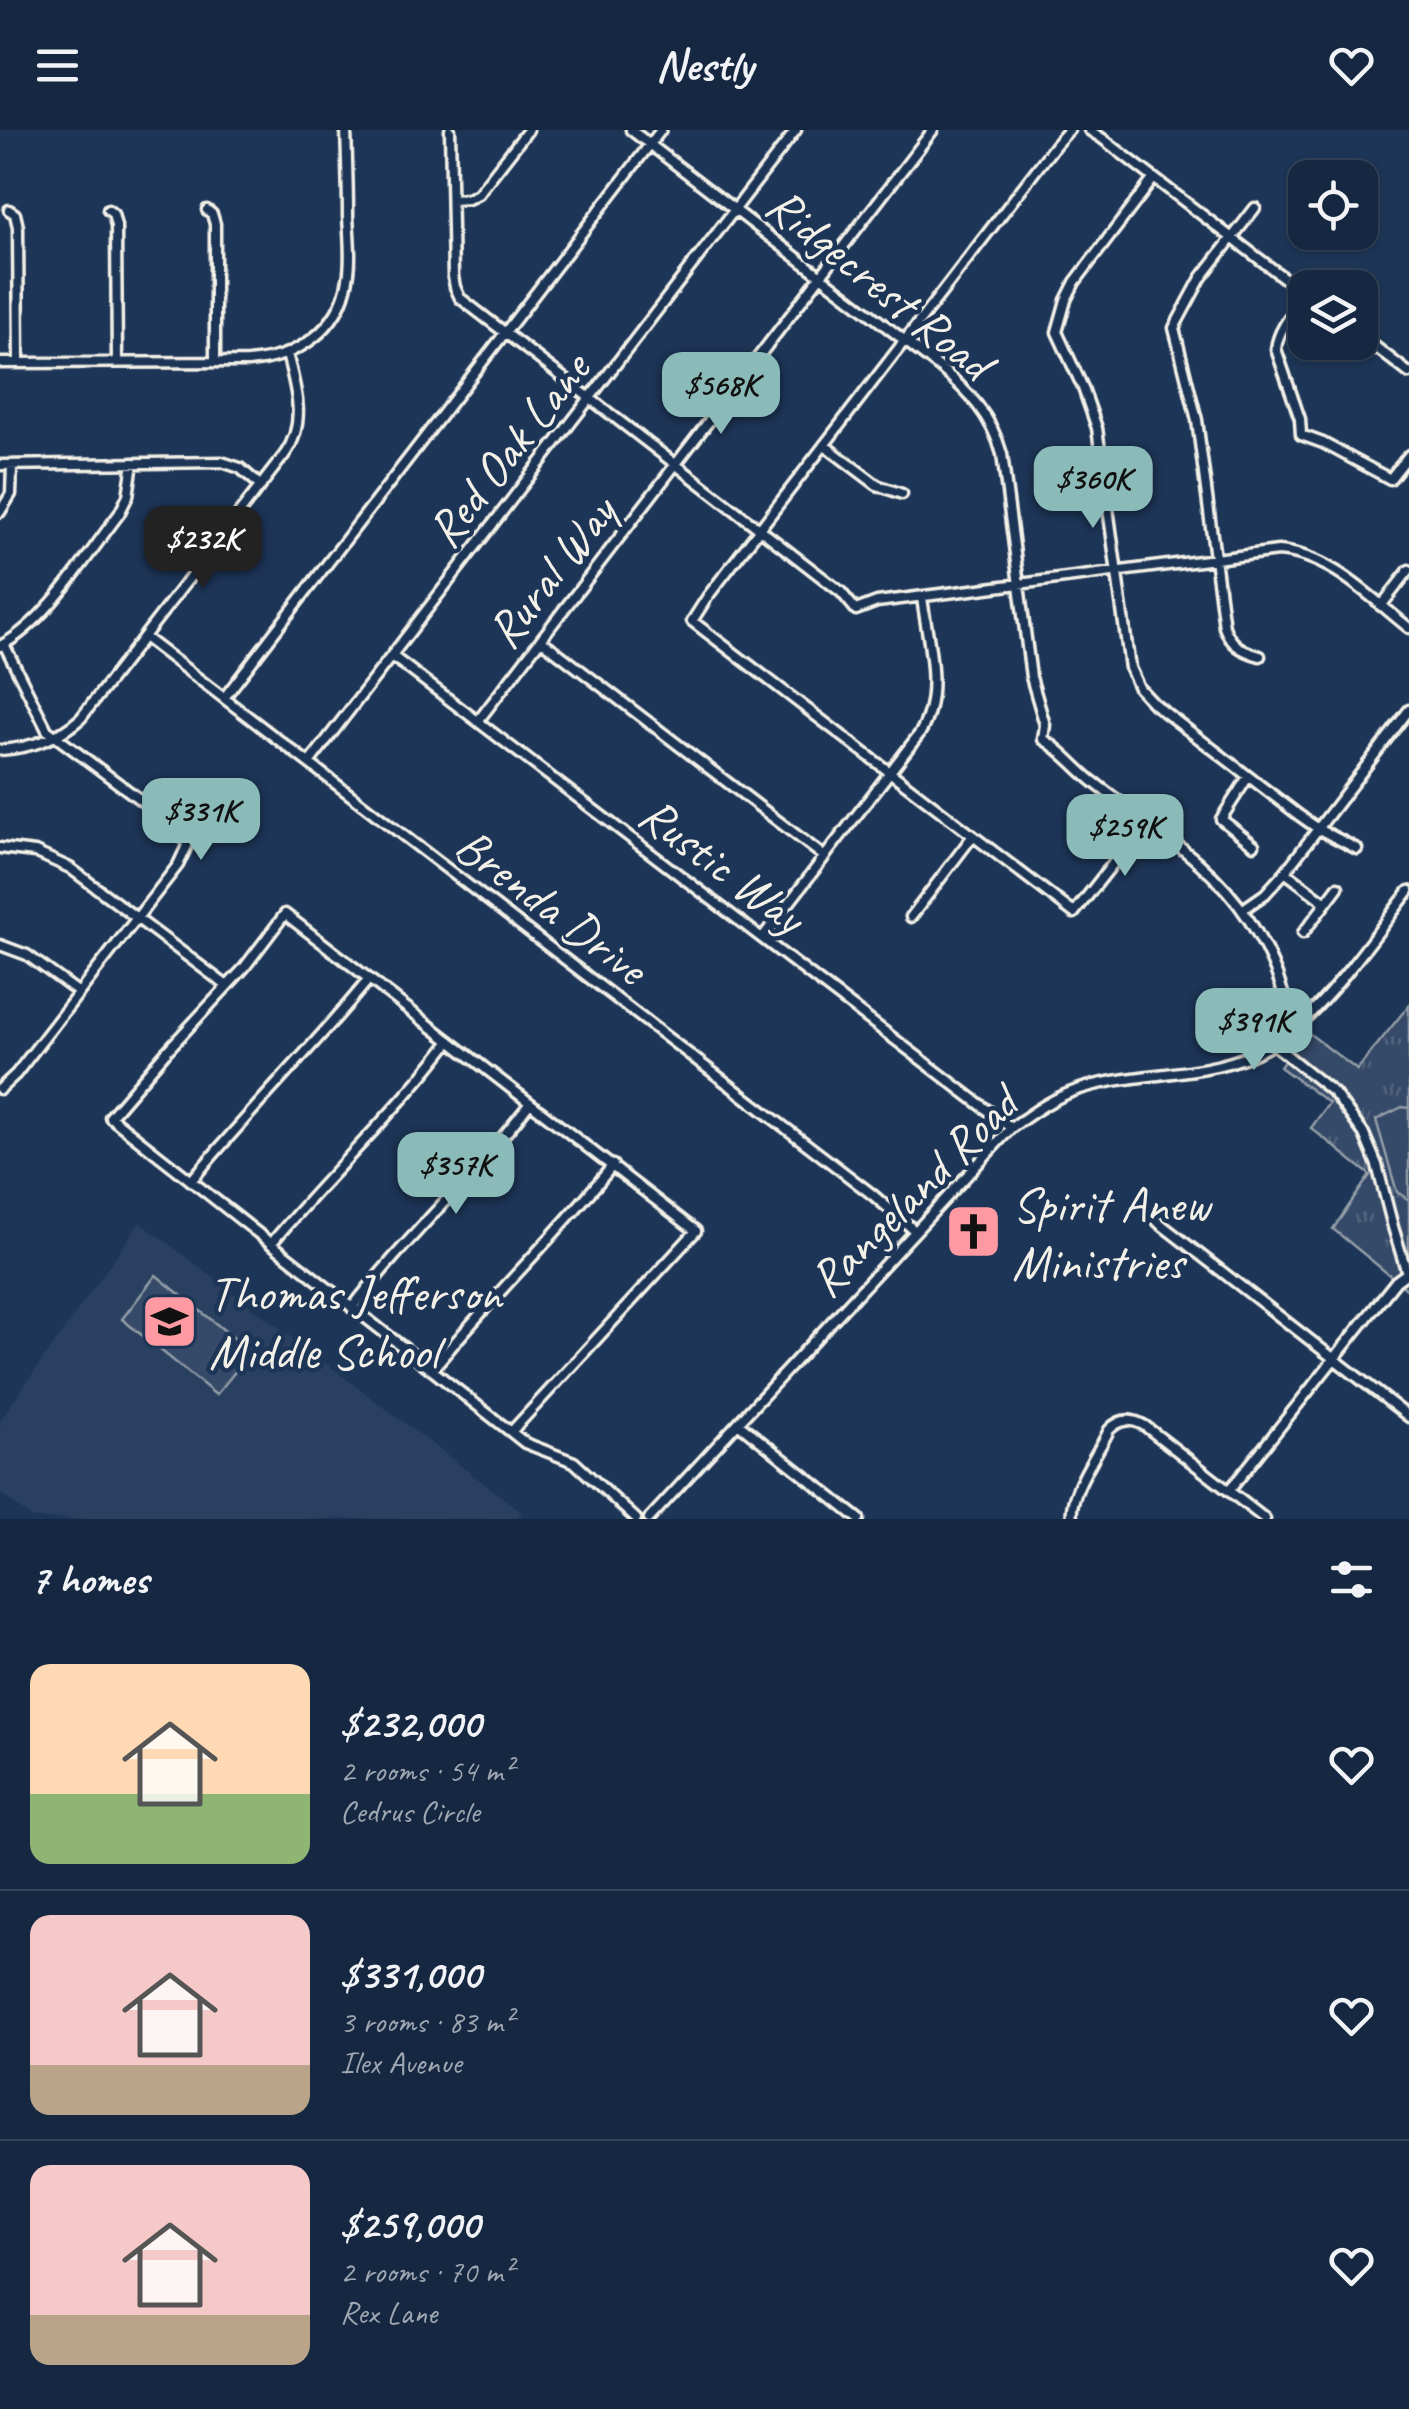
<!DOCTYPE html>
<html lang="en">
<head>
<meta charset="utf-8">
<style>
  :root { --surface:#162841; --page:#1f3048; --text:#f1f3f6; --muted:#9ea6b1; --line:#35445a; --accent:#8bbbb9 }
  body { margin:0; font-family:Caveat,sans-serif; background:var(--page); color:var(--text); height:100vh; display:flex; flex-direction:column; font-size:38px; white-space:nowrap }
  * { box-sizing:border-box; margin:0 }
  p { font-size:32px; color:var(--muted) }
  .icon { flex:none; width:55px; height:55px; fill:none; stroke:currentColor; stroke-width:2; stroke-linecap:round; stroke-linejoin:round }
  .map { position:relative; height:1389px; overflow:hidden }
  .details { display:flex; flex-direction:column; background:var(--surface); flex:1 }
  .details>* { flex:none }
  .buttons { position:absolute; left:1288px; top:30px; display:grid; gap:20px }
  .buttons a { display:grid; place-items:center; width:90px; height:90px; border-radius:20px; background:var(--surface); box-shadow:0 2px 8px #0004,0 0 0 2px var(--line); font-size:50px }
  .price { position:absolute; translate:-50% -85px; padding:0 22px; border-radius:20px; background:var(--accent); color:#111; font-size:32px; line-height:65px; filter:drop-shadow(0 2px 5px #0008) }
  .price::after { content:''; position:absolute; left:50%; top:60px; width:30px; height:22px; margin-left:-15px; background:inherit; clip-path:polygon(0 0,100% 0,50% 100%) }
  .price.on { background:#222; color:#fff }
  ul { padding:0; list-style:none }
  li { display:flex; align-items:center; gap:30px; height:250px; padding:0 30px }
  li+li { border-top:2px solid var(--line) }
  li span { display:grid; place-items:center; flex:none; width:280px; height:200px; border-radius:20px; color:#555 }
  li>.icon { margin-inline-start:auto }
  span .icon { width:120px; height:120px; fill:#fffc; stroke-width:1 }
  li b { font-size:42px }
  h2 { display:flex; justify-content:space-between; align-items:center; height:120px; padding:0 30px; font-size:42px }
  header { display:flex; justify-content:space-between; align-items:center; height:130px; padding:0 30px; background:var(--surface); font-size:45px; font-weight:700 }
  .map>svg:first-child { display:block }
  .built { fill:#2a4060 }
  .grass { fill:url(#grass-tufts); stroke:#949ea8; stroke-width:2.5 }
  .pitch { fill:#354a67; stroke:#949ea8; stroke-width:2.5 }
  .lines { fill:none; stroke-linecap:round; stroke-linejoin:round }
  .minor-casing { stroke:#f4f1e8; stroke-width:15 }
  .minor { stroke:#1d3557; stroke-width:8 }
  .labels { text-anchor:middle; stroke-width:9; stroke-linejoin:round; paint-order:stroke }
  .street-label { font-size:50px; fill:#f4f1e8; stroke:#1d3557 }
  .poi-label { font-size:50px; fill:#f4f1e8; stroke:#1d3557; text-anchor:start }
</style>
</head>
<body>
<header><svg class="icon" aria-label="menu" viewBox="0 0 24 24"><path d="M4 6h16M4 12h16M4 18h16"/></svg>Nestly<svg class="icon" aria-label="heart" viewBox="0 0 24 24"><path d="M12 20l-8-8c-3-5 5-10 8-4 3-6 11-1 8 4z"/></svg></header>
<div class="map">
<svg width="1409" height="1389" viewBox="0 0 1409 1389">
  <defs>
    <pattern id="grass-tufts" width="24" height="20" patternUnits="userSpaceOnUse" patternTransform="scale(2.5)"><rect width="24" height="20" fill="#354a67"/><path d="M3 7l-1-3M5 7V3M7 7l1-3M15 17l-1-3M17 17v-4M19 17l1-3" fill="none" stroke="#53657d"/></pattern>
  </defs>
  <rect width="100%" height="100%" fill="#1d3557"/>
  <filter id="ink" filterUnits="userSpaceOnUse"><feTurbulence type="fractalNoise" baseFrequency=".01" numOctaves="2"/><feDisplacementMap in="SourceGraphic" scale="20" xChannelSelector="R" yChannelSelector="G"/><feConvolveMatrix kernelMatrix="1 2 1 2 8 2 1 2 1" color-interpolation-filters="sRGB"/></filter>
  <g filter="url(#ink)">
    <path class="built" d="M140,1092L522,1382L516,1389H33L0,1363V1290Z"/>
    <path class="grass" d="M1409,875V1161L1333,1099L1370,1045L1311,998L1329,973L1280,937L1306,901L1357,940Z"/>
    <path class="pitch" d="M1402,977L1409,978V1070L1397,1062L1376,990Z
      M156,1145L251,1222L216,1265L122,1189Z"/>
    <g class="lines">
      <defs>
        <path id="minor" d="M450,0L453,146L455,157L460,168L841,462L856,480L877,472L1278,421C1329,424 1370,467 1409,498
          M631,0L939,237C969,262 991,285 1002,324L1031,547L1045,595L1043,609C1065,622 1075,638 1095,653C1148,695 1212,732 1249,790C1260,807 1270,826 1277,845C1283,862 1287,879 1297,895
          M1069,0L1056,14L708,466L692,491L1074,783L1145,693
          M1089,0L1103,9L1305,164
          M1154,48L1075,152L1066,170L1057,202L1083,258L1097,298L1130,538L1139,558L1154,574L1300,686L1317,698L1357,719
          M452,70L468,69L478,64L528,0
          M1255,78L1201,148L1174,198L1197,290L1224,497C1231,515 1242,521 1260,526
          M9,80L15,84L18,97L19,233
          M108,80L113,84L116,96L117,233
          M207,80L212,84L215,94V232
          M1305,167C1293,183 1278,199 1276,219L1300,289L1301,305L1323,313L1390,349L1409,325
          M1360,205L1409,243
          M0,233L248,232C297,228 340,200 348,149C352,129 349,107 348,86C348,58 347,29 346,0
          M824,315L877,355L902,364
          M0,335L222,332L240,338L261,356
          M0,382L11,364L12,335
          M1381,476L1409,440
          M144,507L873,1065L915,1101
          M541,510L825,727
          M0,516C45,494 88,424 119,384L128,366L133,333
          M392,526L1011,998
          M224,568L661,0
          M478,591L933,0
          M0,620C30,618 58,609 81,588L285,324C307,293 296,259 287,224
          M309,633L796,0
          M1248,647L1221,689L1254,715
          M0,718L35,722L70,738L227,856
          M1285,742L1326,773L1303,803
          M1326,773L1338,757
          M1242,780L1265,764L1285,742L1409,580
          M911,787L972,707
          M762,808L920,603C944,563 927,510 922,467
          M0,815L27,825L79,863
          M0,959L16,944L178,735L187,716L184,707L170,692L47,600L4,514
          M191,1051C248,982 312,919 369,849
          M1158,1092L1409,1287
          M271,1114C328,1044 396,983 450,911
          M352,1178C407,1106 475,1045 530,973
          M432,1240C489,1169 556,1106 613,1035
          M738,1293L859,1389
          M511,1302L696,1101L285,784L244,838L165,923L110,987L525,1313L574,1332L636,1389
          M1229,1361L1396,1151L1407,1143L1393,1097L1377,1035L1364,1004L1334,963L1273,914
          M649,1389L1011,998C1032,983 1053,968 1077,960C1140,939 1213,950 1271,915C1322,885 1372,808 1409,761
          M1072,1389C1068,1363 1098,1324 1109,1300C1120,1288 1132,1288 1145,1296L1265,1389"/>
      </defs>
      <use href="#minor" class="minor-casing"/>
      <use href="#minor" class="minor"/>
    </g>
  </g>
  <defs>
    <symbol id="church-square" viewBox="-11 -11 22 22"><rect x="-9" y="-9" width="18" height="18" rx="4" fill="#ff9aa2" stroke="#1d3557"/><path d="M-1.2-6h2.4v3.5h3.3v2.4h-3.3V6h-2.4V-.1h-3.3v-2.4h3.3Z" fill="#111"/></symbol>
    <symbol id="school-square" viewBox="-11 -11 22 22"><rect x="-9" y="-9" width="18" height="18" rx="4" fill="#ff9aa2" stroke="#1d3557"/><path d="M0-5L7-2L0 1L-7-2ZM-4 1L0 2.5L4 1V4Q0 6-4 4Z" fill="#111"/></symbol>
  </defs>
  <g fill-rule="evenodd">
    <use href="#church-square" x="942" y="1070" width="63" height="63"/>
    <use href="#school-square" x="138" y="1160" width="63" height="63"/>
  </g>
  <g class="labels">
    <g class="street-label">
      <text transform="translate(880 152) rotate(39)" y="18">Ridgecrest Road</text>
      <text transform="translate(507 319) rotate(-52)" y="18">Red Oak Lane</text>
      <text transform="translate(550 441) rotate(-52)" y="18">Rural Way</text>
      <text transform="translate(723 734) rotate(37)" y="18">Rustic Way</text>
      <text transform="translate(552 775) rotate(37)" y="18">Brenda Drive</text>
      <text transform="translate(912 1061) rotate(-45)" y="18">Rangeland Road</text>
    </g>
    <g class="poi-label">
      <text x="1012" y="1091">Spirit Anew<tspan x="1012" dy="58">Ministries</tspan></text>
      <text x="209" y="1180">Thomas Jefferson<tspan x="209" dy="58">Middle School</tspan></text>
    </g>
  </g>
</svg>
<div class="buttons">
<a><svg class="icon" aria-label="locate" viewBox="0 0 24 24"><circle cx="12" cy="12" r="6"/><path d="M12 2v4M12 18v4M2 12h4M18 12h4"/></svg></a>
<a><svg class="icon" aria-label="layers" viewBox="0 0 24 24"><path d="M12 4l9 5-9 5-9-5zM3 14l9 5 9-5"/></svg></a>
</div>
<b class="price" style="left:721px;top:307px">$568K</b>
<b class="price" style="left:1093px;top:401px">$360K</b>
<b class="price on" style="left:203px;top:461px">$232K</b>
<b class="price" style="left:201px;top:733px">$331K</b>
<b class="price" style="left:1125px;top:749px">$259K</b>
<b class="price" style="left:1254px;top:943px">$391K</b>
<b class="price" style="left:456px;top:1087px">$357K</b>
</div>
<section class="details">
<h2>7 homes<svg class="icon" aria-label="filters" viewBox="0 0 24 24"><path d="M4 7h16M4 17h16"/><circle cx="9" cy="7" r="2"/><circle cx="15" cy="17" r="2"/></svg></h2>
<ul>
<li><span style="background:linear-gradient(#ffd9b3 65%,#8fb573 0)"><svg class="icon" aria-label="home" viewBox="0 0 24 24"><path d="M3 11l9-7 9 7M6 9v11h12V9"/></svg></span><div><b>$232,000</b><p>2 rooms · 54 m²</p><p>Cedrus Circle</p></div><svg class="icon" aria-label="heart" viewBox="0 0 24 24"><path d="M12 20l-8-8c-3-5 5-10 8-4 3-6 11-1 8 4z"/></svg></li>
<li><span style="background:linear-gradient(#f6c9c9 75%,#b9a48a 0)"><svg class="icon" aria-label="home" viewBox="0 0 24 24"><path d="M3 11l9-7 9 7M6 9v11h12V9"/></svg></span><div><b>$331,000</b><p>3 rooms · 83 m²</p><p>Ilex Avenue</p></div><svg class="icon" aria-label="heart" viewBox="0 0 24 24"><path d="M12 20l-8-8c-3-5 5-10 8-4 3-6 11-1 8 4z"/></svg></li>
<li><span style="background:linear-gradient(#f6c9c9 75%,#b9a48a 0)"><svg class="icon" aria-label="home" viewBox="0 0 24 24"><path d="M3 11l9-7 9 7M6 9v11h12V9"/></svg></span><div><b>$259,000</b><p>2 rooms · 70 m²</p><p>Rex Lane</p></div><svg class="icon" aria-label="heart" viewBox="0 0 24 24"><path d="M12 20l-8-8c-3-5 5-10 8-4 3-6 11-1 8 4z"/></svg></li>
</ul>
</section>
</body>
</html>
